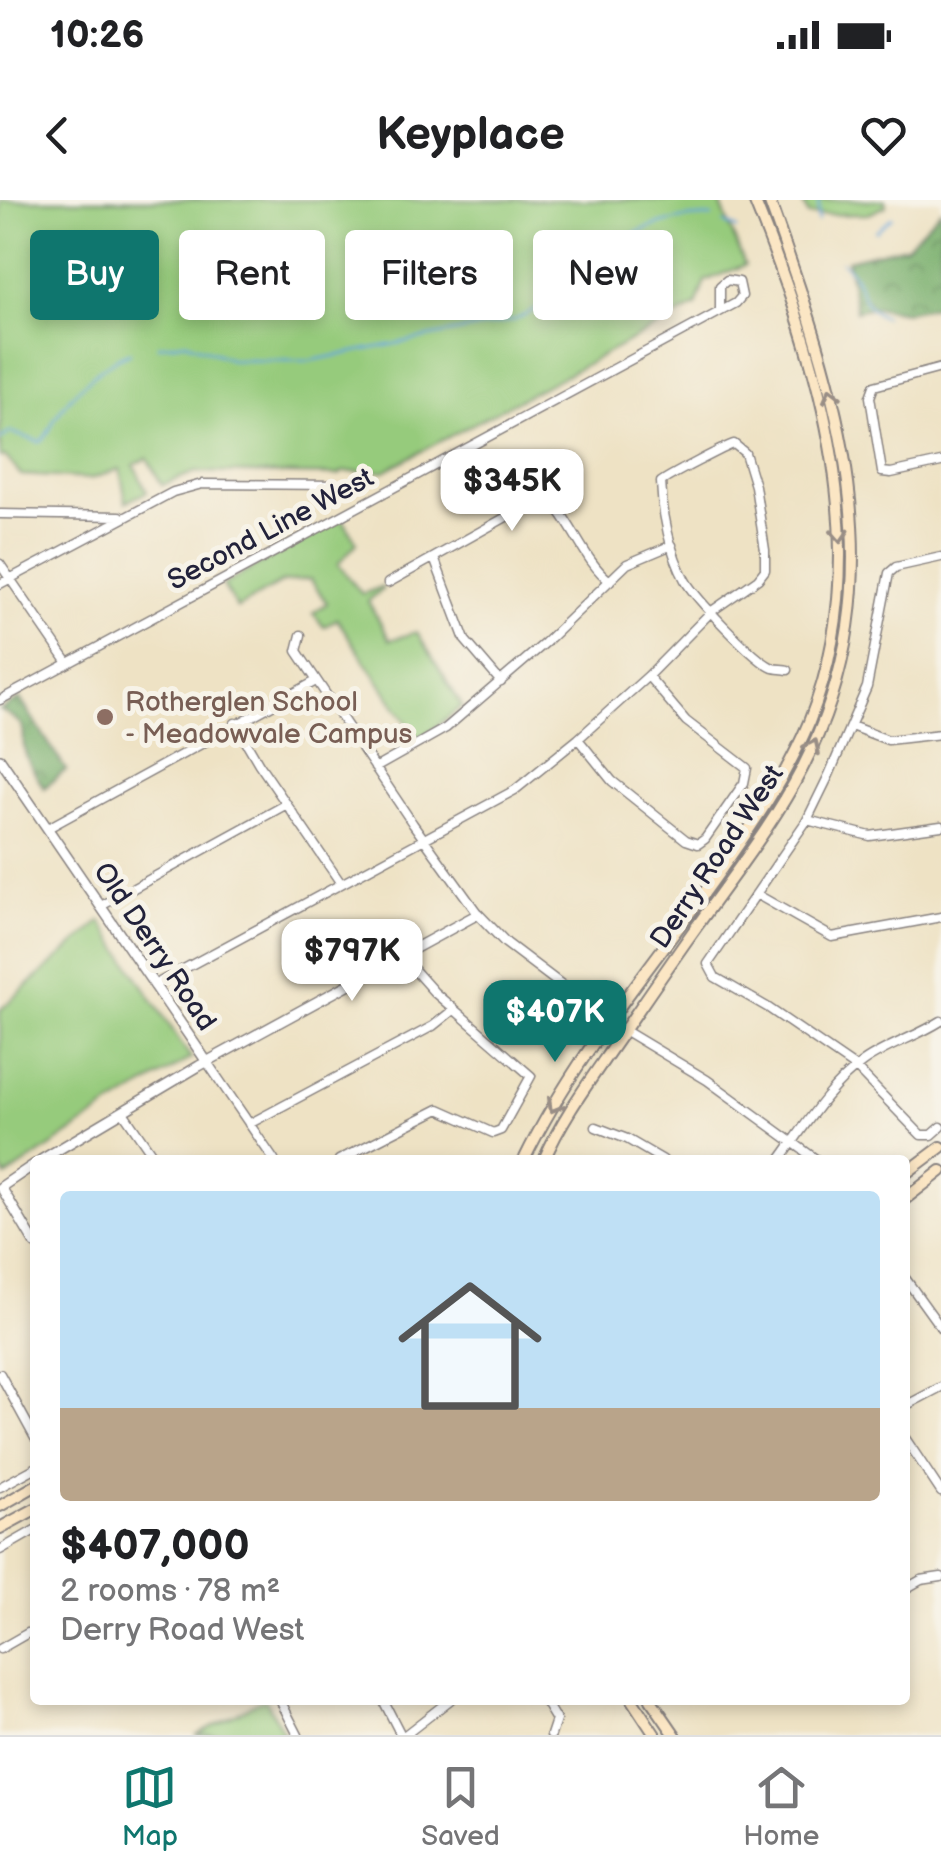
<!DOCTYPE html>
<html lang="en">
<head>
<meta charset="utf-8">
<style>
  :root { --surface:#fff; --page:#f6f6f6; --text:#202124; --muted:#757577; --line:#e0e0e0; --accent:#0f766e }
  body { margin:0; font-family:"Balsamiq Sans",sans-serif; background:var(--page); color:var(--text); height:100vh; display:flex; flex-direction:column; font-size:38px; white-space:nowrap }
  * { box-sizing:border-box; margin:0 }
  p { font-size:32px; color:var(--muted) }
  .icon { flex:none; width:55px; height:55px; fill:none; stroke:currentColor; stroke-width:2; stroke-linecap:round; stroke-linejoin:round }
  .map { position:relative; flex:1; overflow:hidden }
  .details { position:absolute; left:30px; top:955px; width:880px; height:550px; display:flex; flex-direction:column; background:var(--surface); border-radius:10px; box-shadow:0 5px 15px #0003 }
  .details>* { flex:none }
  .top-card { position:absolute; left:30px; top:30px; width:882px; height:90px; display:flex; gap:20px }
  .price { position:absolute; translate:-50% -85px; padding:0 22px; border-radius:20px; background:#fff; color:#222; font-size:32px; line-height:65px; filter:drop-shadow(0 2px 5px #0008) }
  .price::after { content:''; position:absolute; left:50%; top:60px; width:30px; height:22px; margin-left:-15px; background:inherit; clip-path:polygon(0 0,100% 0,50% 100%) }
  .price.on { background:var(--accent); color:#fff }
  ul { padding:0; list-style:none }
  li { display:grid; align-content:center; gap:20px; height:530px; padding:0 30px }
  li+li { border-top:2px solid var(--line) }
  li span { display:grid; place-items:center; height:310px; border-radius:10px; color:#555 }
  li>.icon { margin-inline-start:auto }
  span .icon { width:180px; height:180px; fill:#fffc; stroke-width:1 }
  li b { font-size:42px }
  .pill { padding:0 35px; border-radius:10px; background:var(--surface); box-shadow:0 5px 15px #0003; font-size:35px; line-height:90px }
  .pill.on { background:var(--accent); color:#fff }
  .status { display:flex; justify-content:space-between; align-items:center; height:70px; padding:0 50px; background:var(--surface); direction:ltr }
  .status svg { height:28px; fill:currentColor }
  header { display:flex; justify-content:space-between; align-items:center; height:130px; padding:0 30px; background:var(--surface); font-size:45px; font-weight:800 }
  .menu { display:flex; justify-content:space-around; align-items:center; height:140px; border-top:2px solid var(--line); background:var(--surface); font-size:28px; color:var(--muted) }
  .menu a { display:grid; justify-items:center; gap:5px }
  .menu .on { color:var(--accent) }
  .map>svg:first-child { display:block }
  .forest { fill:url(#forest-crowns); stroke:#4d6854; stroke-width:2.5 }
  .park { fill:#96cb7c; stroke:#5c765c; stroke-width:2.5 }
  .lines { fill:none; stroke-linecap:round; stroke-linejoin:round }
  .stream { stroke:#65a6d9; stroke-width:2.5 }
  .minor-casing { stroke:#888280; stroke-width:11 }
  .tertiary-casing { stroke:#888280; stroke-width:12 }
  .secondary-casing { stroke:#888280; stroke-width:14 }
  .minor { stroke:#fff; stroke-width:8 }
  .tertiary { stroke:#fff; stroke-width:9 }
  .secondary { stroke:#fbe6c4; stroke-width:10 }
  .oneway { stroke:#998e86 }
  .education-dot { fill:#8d6e63; stroke:#f7f3e8; stroke-width:4 }
  .labels { text-anchor:middle; stroke-width:10; stroke-linejoin:round; paint-order:stroke }
  .street-label { font-size:28px; fill:#22223b; stroke:#f7f3e8 }
  .education-label { font-size:28px; fill:#785e54; stroke:#f7f3e8; text-anchor:start }
</style>
</head>
<body>
<div class="status"><b>10:26</b><svg viewBox="0 0 49 12"><path d="M0 12V9h3v3zM5 12V6h3v6zM10 12V3h3v9zM15 12V0h3v12zM26 1h20v11H26zM47 4h2v5h-2z"/></svg></div>
<header><svg class="icon" aria-label="back" viewBox="0 0 24 24"><path d="M15 5l-7 7 7 7"/></svg>Keyplace<svg class="icon" aria-label="heart" viewBox="0 0 24 24"><path d="M12 20l-8-8c-3-5 5-10 8-4 3-6 11-1 8 4z"/></svg></header>
<div class="map">
<svg width="941" height="1535" viewBox="0 0 941 1535">
  <defs>
    <pattern id="forest-crowns" width="20" height="18" patternUnits="userSpaceOnUse" patternTransform="scale(2.5)"><rect width="20" height="18" fill="#78af6c"/><path d="M2 6a3 3 0 1 1 6 0M12 15a3 3 0 1 1 6 0" fill="none" stroke="#628e5a"/></pattern>
  </defs>
  <rect width="100%" height="100%" fill="#f7f3e8"/>
  <filter id="ink" filterUnits="userSpaceOnUse"><feTurbulence type="fractalNoise" baseFrequency=".01" numOctaves="2"/><feDisplacementMap in="SourceGraphic" scale="20" xChannelSelector="R" yChannelSelector="G"/><feConvolveMatrix kernelMatrix="1 2 1 2 8 2 1 2 1" color-interpolation-filters="sRGB"/></filter>
  <filter id="wash" filterUnits="userSpaceOnUse"><feTurbulence type="fractalNoise" baseFrequency=".0048" numOctaves="4" result="noise"/><feDisplacementMap in="SourceGraphic" scale="40" xChannelSelector="R" yChannelSelector="G"/><feGaussianBlur stdDeviation="2.25" result="paint"/><feColorMatrix in="noise" values="0 0 0 0 0 0 0 0 0 0 0 0 0 0 0 0 0 1.4 0 .05"/><feComposite in="paint" operator="in"/></filter>
  <g filter="url(#wash)">
    <rect width="100%" height="100%" fill="#eee2c4"/>
    <path class="forest" d="M941,10V105L905,112L873,107L856,111L847,60L906,46Z
      M20,499L66,570L44,588C38,578 31,568 27,558C16,531 38,530 0,510Z"/>
    <path class="park" d="M0,0H719L745,65L705,81L696,106L384,271L342,272L339,275L196,272L162,285L147,258L134,265L147,292L126,302L120,269L90,279L21,275L5,256L0,257Z
      M802,0H885L886,6L869,14L808,15Z
      M342,318L357,343L338,364L362,394L382,387V390L368,401L390,440L417,432L462,506L419,541L337,419L324,427L313,413L327,403L310,379L283,382L237,408L223,385Z
      M101,721L191,858L106,909L6,977L0,967V810Z
      M261,1500H266L285,1535H196Z"/>
    <g class="lines">
      <path class="stream" d="M818,21L819,0
        M724,23L737,29
        M876,31L892,17
        M841,62C863,76 858,108 884,117
        M597,63C616,33 676,15 712,17
        M158,146L186,142L232,160L309,161L515,120L570,92L586,80
        M0,240L10,232L40,242C50,234 50,226 57,216C70,194 106,160 130,153"/>
    </g>
  </g>
  <g filter="url(#ink)">
    <g class="lines">
      <defs>
        <path id="minor" d="M941,168L874,186L870,197L882,272L891,273L941,262
          M0,314L120,316
          M941,357L896,367L889,373L867,487L829,575L807,620L708,764L715,777L767,807L856,868L921,935H932L941,927
          M434,358L465,440L501,482
          M0,364L68,463
          M388,383L542,297C567,306 581,360 610,381
          M0,384L173,292L202,284L338,285
          M301,435L297,451L413,624L478,714
          M0,500L736,103L742,96L739,82L727,80L720,86V109
          M235,523L259,564L340,682
          M851,526L888,540L941,534
          M578,539L612,581L686,640L698,644L705,639L744,583L747,568L686,521L648,476
          M375,568L446,528L545,443L627,364L672,345
          M807,620L870,636L941,626
          M48,628L316,481
          M756,694L832,737L941,717
          M101,706L287,604
          M154,785L515,590L578,539L648,476L712,411L758,379L765,370V350L755,286L745,253L734,244C728,245 667,277 661,282C662,313 670,353 685,380C695,398 755,461 773,468C776,469 785,469 788,470
          M609,821L707,880L817,960
          M207,862L274,960
          M123,912L156,960
          M249,924L433,826L453,810
          M596,927L627,939L663,960
          M339,960L439,909L493,933L501,930L531,876L434,792L401,755
          M780,960C805,926 828,887 863,862C887,845 916,837 941,821
          M905,1078L941,1128
          M0,1174L35,1238
          M905,1206L941,1187
          M905,1238L941,1292
          M0,1287L35,1268
          M0,1350L35,1330
          M905,1389L921,1380L941,1377
          M0,1449L35,1429
          M280,1500L298,1535
          M383,1500L401,1535
          M544,1500L556,1520L551,1535
          M405,1535L450,1500"/>
        <path id="tertiary" d="M0,559L207,862
          M41,960L199,866L478,714L506,743L609,821
          M35,964L1,987L35,1044"/>
        <path id="secondary" d="M524,960C574,857 649,770 715,678C750,629 786,578 809,522C878,351 820,163 754,0
          M544,960C562,918 589,882 615,844C642,805 669,765 697,726C733,675 773,625 802,569C901,377 837,190 769,0
          M905,974L941,947
          M905,999L941,971
          M0,1306L35,1286
          M0,1328L35,1309
          M632,1500L655,1535
          M651,1500L675,1535"/>
      </defs>
      <use href="#minor" class="minor-casing"/>
      <use href="#tertiary" class="tertiary-casing"/>
      <use href="#secondary" class="secondary-casing"/>
      <use href="#minor" class="minor"/>
      <use href="#tertiary" class="tertiary"/>
      <use href="#secondary" class="secondary"/>
    </g>
    <defs><path id="oneway-chevron" d="M-2-3.5L2.5 0L-2 3.5" fill="none" stroke-width="1.6" stroke-linecap="round" stroke-linejoin="round" transform="scale(2.5)"/></defs>
    <g class="oneway">
      <use href="#oneway-chevron" transform="translate(831 195) rotate(-105)"/>
      <use href="#oneway-chevron" transform="translate(840 336) rotate(87)"/>
      <use href="#oneway-chevron" transform="translate(813 546) rotate(-65)"/>
      <use href="#oneway-chevron" transform="translate(554 906) rotate(120)"/>
    </g>
  </g>
  <circle class="education-dot" cx="105" cy="517" r="10"/>
  <g class="labels">
    <g class="street-label">
      <text transform="translate(270 328) rotate(-28)" y="10">Second Line West</text>
      <text transform="translate(716 656) rotate(-56)" y="10">Derry Road West</text>
      <text transform="translate(156 746) rotate(56)" y="10">Old Derry Road</text>
    </g>
    <g class="education-label">
      <text x="125" y="511">Rotherglen School<tspan x="125" dy="32">- Meadowvale Campus</tspan></text>
    </g>
  </g>
</svg>
<b class="price" style="left:512px;top:334px">$345K</b>
<b class="price" style="left:352px;top:804px">$797K</b>
<b class="price on" style="left:555px;top:865px">$407K</b>
<div class="top-card">
<a class="pill on">Buy</a>
<a class="pill">Rent</a>
<a class="pill">Filters</a>
<a class="pill">New</a>
</div>
<section class="details">
<ul>
<li><span style="background:linear-gradient(#bfe0f5 70%,#b9a48a 0)"><svg class="icon" aria-label="home" viewBox="0 0 24 24"><path d="M3 11l9-7 9 7M6 9v11h12V9"/></svg></span><div><b>$407,000</b><p>2 rooms · 78 m²</p><p>Derry Road West</p></div></li>
</ul>
</section>
</div>
<nav class="menu">
<a class="on"><svg class="icon" aria-label="map" viewBox="0 0 24 24"><path d="M3 6l6-2 6 2 6-2v14l-6 2-6-2-6 2zM9 4v14M15 6v14"/></svg>Map</a>
<a><svg class="icon" aria-label="saved" viewBox="0 0 24 24"><path d="M7 4h10v16l-5-4-5 4z"/></svg>Saved</a>
<a><svg class="icon" aria-label="home" viewBox="0 0 24 24"><path d="M3 11l9-7 9 7M6 9v11h12V9"/></svg>Home</a>
</nav>
</body>
</html>
